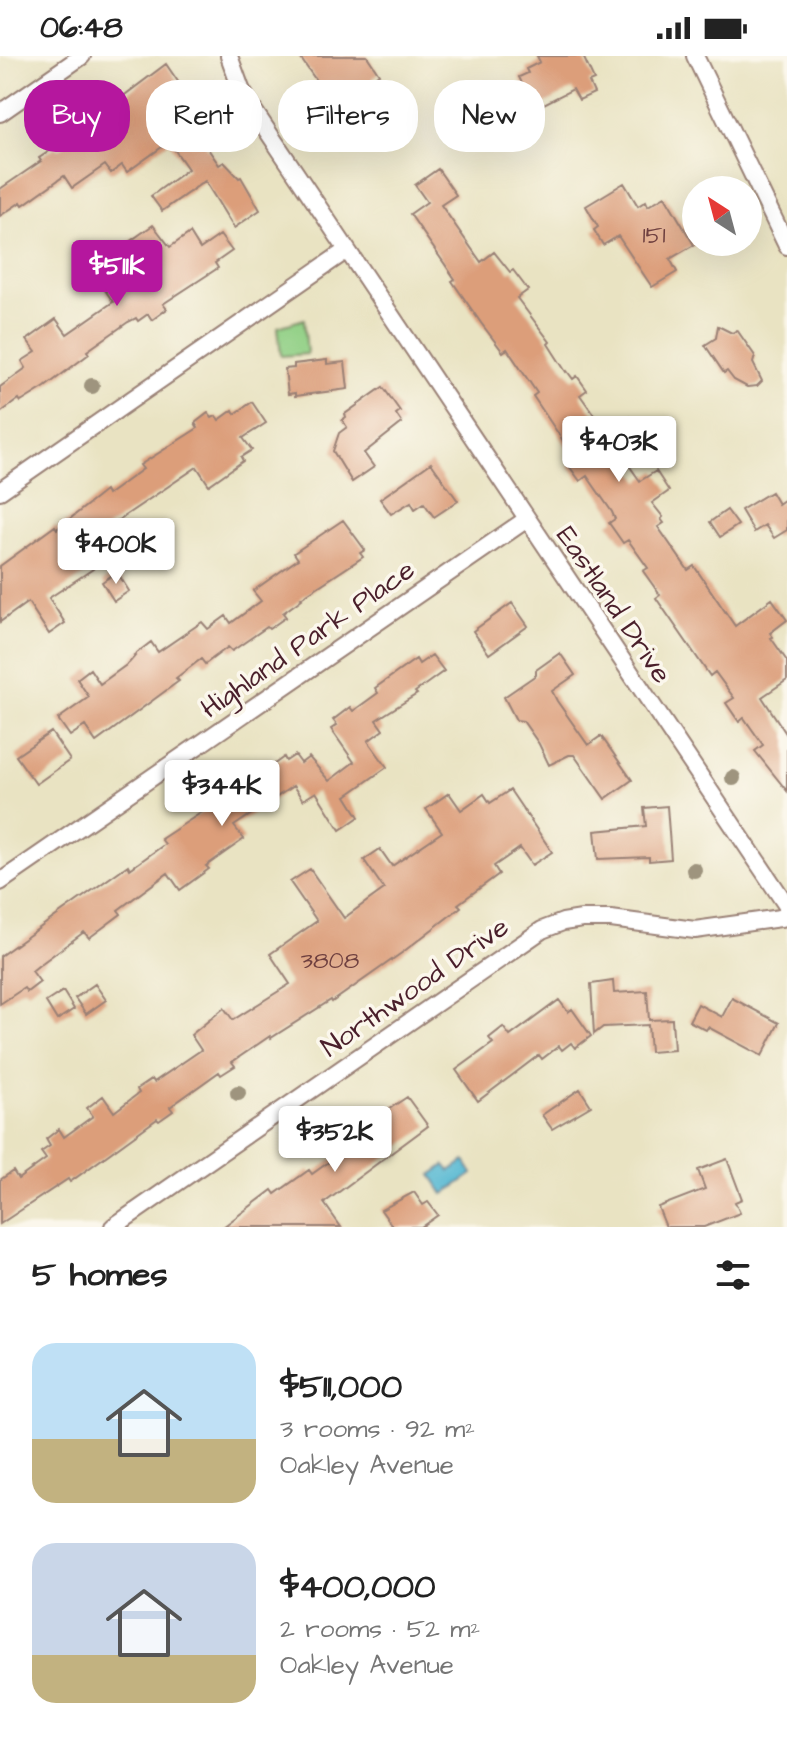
<!DOCTYPE html>
<html lang="en">
<head>
<meta charset="utf-8">
<style>
  :root { --surface:#fff; --page:#f6f6f6; --text:#222; --muted:#767676; --accent:#b5179e }
  body { margin:0; font-family:"Architects Daughter",sans-serif; background:var(--page); color:var(--text); height:100vh; display:flex; flex-direction:column; font-size:30px; white-space:nowrap }
  * { box-sizing:border-box; margin:0 }
  p { font-size:26px; color:var(--muted) }
  .icon { flex:none; width:44px; height:44px; fill:none; stroke:currentColor; stroke-width:2; stroke-linecap:round; stroke-linejoin:round }
  .map { position:relative; height:1171px; overflow:hidden }
  .details { display:flex; flex-direction:column; background:var(--surface); flex:1 }
  .details>* { flex:none }
  .guide { position:absolute; left:24px; top:24px; width:740px; height:72px; display:flex; gap:16px }
  .needle { width:52px; rotate:324deg }
  .buttons { position:absolute; left:682px; top:120px; display:grid; gap:16px }
  .buttons a { display:grid; place-items:center; width:80px; height:80px; border-radius:50%; background:var(--surface); box-shadow:0 8px 32px #0002; font-size:40px }
  .price { position:absolute; translate:-50% -68px; padding:0 18px; border-radius:8px; background:#fff; color:#222; font-size:26px; line-height:52px; filter:drop-shadow(0 2px 4px #0008) }
  .price::after { content:''; position:absolute; left:50%; top:48px; width:24px; height:18px; margin-left:-12px; background:inherit; clip-path:polygon(0 0,100% 0,50% 100%) }
  .price.selected { background:var(--accent); color:#fff }
  ul { padding:0; list-style:none }
  li { display:flex; align-items:center; gap:24px; height:200px; padding:0 32px }
  li span { display:grid; place-items:center; flex:none; width:224px; height:160px; border-radius:24px; color:#555 }
  li>.icon { margin-inline-start:auto }
  span .icon { width:96px; height:96px; fill:#fffc; stroke-width:1 }
  li b { font-size:34px }
  h2 { display:flex; justify-content:space-between; align-items:center; height:96px; padding:0 32px; font-size:34px }
  .tag { padding:0 28px; border-radius:32px; background:var(--surface); box-shadow:0 8px 32px #0002; font-size:28px; line-height:72px }
  .tag.selected { background:var(--accent); color:#fff }
  .status { display:flex; justify-content:space-between; align-items:center; height:56px; padding:0 40px; background:var(--surface); direction:ltr }
  .status svg { height:22px; fill:currentColor }
  .map>svg:first-child { display:block }
  .green { fill:#92d086; stroke:#6e7858; stroke-width:2 }
  .water { fill:#53b7d2; stroke:#4e6b7e; stroke-width:2 }
  .building { fill:#dc9e7a }
  .lines { fill:none; stroke-linecap:round; stroke-linejoin:round }
  .minor-casing { stroke:#9a8176; stroke-width:20 }
  .minor { stroke:#fff; stroke-width:16 }
  .tree { fill:#9e947e }
  .labels { text-anchor:middle; stroke-width:7; stroke-linejoin:round; paint-order:stroke }
  .number-label { font-size:24px; fill:#6e3f3f }
  .street-label { font-size:28px; fill:#4a1f2b; stroke:#fbf7ec }
</style>
</head>
<body>
<div class="status"><b>06:48</b><svg viewBox="0 0 49 12"><path d="M0 12V9h3v3zM5 12V6h3v6zM10 12V3h3v9zM15 12V0h3v12zM26 1h20v11H26zM47 4h2v5h-2z"/></svg></div>
<div class="map">
<svg width="787" height="1171" viewBox="0 0 787 1171">
  <rect width="100%" height="100%" fill="#fbf7ec"/>
  <filter id="ink" filterUnits="userSpaceOnUse"><feTurbulence type="fractalNoise" baseFrequency=".0125" numOctaves="2"/><feDisplacementMap in="SourceGraphic" scale="16" xChannelSelector="R" yChannelSelector="G"/><feConvolveMatrix kernelMatrix="1 2 1 2 8 2 1 2 1" color-interpolation-filters="sRGB"/></filter>
  <filter id="wash" filterUnits="userSpaceOnUse"><feTurbulence type="fractalNoise" baseFrequency=".006" numOctaves="4" result="noise"/><feDisplacementMap in="SourceGraphic" scale="32" xChannelSelector="R" yChannelSelector="G"/><feGaussianBlur stdDeviation="1.8" result="paint"/><feColorMatrix in="noise" values="0 0 0 0 0 0 0 0 0 0 0 0 0 0 0 0 0 1.4 0 .05"/><feComposite in="paint" operator="in"/></filter>
  <g filter="url(#wash)">
    <rect width="100%" height="100%" fill="#e9e3c2"/>
    <path class="green" d="M304,263L307,298L281,300L278,271Z"/>
    <path class="water" d="M465,1105L473,1118L444,1138L431,1119L445,1109L450,1115Z"/>
    <g id="blocks">
      <path class="building" d="M299,0H367L379,18L372,23L391,51L376,62L383,73L361,88L347,69L351,66L334,40L329,43Z
        M537,0H583L594,24L589,26L594,37L579,44L573,33L534,53L519,21L528,17L526,13L540,6Z
        M166,8L181,30L170,37L219,109L224,106L239,122L241,121L260,154L234,172L205,125L162,155L151,140L188,113L169,86L127,116L122,109L111,117L105,109L72,132L64,120L23,149L21,146L0,160V133L41,105L39,102L56,91L58,94L91,72L85,63L119,37L122,41Z
        M438,113L456,139L441,149L481,206L494,196L510,216L513,214L528,234L517,242L550,286L548,288L566,316L567,315L573,323L577,320L587,334L580,339L607,377L629,361L644,382L621,398L640,425L656,415L669,435L652,447L663,461L661,463L664,467L658,471L688,514L694,510L735,570L772,543L787,564L770,577L773,581L771,582L787,605V624L762,641L787,679V735L755,695L763,689L744,662L739,666L726,647L734,642L715,616L710,620L656,542L660,539L643,515L648,512L628,484L623,487L609,467L615,463L612,456L587,420L580,425L569,410L576,404L533,340L537,337L507,293L503,296L481,267L452,225L455,223L410,158L427,146L415,129Z
        M624,127L638,150L646,145L648,150L665,140L694,189L670,203L677,216L652,231L618,180L603,189L594,174L598,171L586,150Z
        M153,169L170,191L190,177L200,193L220,179L232,195L215,207L218,212L163,248L167,253L152,264L148,258L138,265L136,262L128,266L87,295L89,298L45,331L21,346L19,343L0,357V331L26,312L22,305L36,296L27,284L56,263L67,278L113,246L105,234L142,204L129,186Z
        M718,270L732,277L737,274L755,300L753,307L762,325L757,330L747,331L734,324L727,315L724,317L705,289L716,282Z
        M327,304V308L345,306L348,333L295,340V337L288,338L285,313L294,312V308Z
        M383,331L400,355L396,358L402,367L364,397L374,411L352,426L333,395L339,377L347,371L342,364L346,361L345,358Z
        M252,346L266,367L243,382L252,394L241,401L243,405L209,429L197,411L77,492L93,513L49,542L65,567L49,578L28,546L0,566V510L55,470L57,473L105,435L107,439L143,413L140,409L198,372L195,367L208,357L212,362L216,360L219,364L233,354L235,358Z
        M431,407L458,445L434,461L424,447L415,453L411,446L391,458L380,443Z
        M771,436L778,448L787,442V474L774,482L765,469L754,476L741,454Z
        M727,454L738,469L720,481L710,466Z
        M343,464L365,494L360,497L363,501L301,542L302,543L283,557L286,561L269,573L267,571L232,595L228,591L205,608L201,603L176,622L179,625L96,686L85,670L70,680L58,663L89,641L77,623L90,613L100,628L129,607L135,600L134,599L151,586L158,596L202,566L208,573L226,560L231,567L261,545L253,535L298,503L294,497Z
        M117,516L129,535L114,545L102,526Z
        M512,547L528,570L489,598L473,575Z
        M560,597L575,619L552,635L557,645L588,689L601,680L632,724L605,743L574,699H569L549,709L539,688L523,665L516,664L504,641L536,619V614Z
        M432,599L444,615L415,636L417,638L376,664L383,674L368,685L387,711L346,740L359,761L340,774L316,736L303,744L293,730L234,770L244,783L206,810L209,813L180,834L168,817L118,854L121,858L89,882L84,876L38,910L32,915L40,926L27,936L24,932L0,948V900L128,809L130,813L165,788L161,783L216,747L214,744L241,726L243,730L251,725L284,701L286,705L295,699L301,707L309,701L329,725L354,706L331,673L337,669L333,664L350,651L353,655L378,637L375,632L416,603L419,608Z
        M51,676L70,704L36,728L16,700Z
        M510,734L552,796L532,809L520,792L494,810L499,818L458,848L461,851L403,896L332,946L331,944L271,982L270,980L232,1006L235,1010L221,1019L219,1016L170,1051L173,1055L159,1065L157,1063L70,1126L68,1123L0,1168V1124L13,1115L18,1123L46,1103L41,1096L50,1090L46,1083L59,1073L64,1081L93,1060L87,1052L103,1040L114,1056L139,1037L137,1033L152,1023L154,1026L201,994L191,979L224,952L233,964L290,928L270,898L317,865L290,826L310,813L344,862L384,833L364,804L380,793L392,810L442,776L426,753L449,737L461,754L484,738L490,747Z
        M667,750L671,803L649,805V801L598,803L595,775L646,770L644,752Z
        M613,925L614,937L647,935L649,964L672,963L674,994L650,996L648,969L603,971L594,978L591,928Z
        M95,928L106,944L86,958L75,942Z
        M63,935L74,953L57,964L46,946Z
        M732,942L779,967L762,1000L708,971L706,974L689,965L698,948L722,961Z
        M559,944L568,956L572,953L591,980L575,992L571,987L562,994L559,990L542,1003L539,999L478,1045L456,1014L493,987L489,982L503,971L510,980Z
        M580,1033L591,1050L552,1073L542,1059Z
        M407,1041L428,1070L324,1147L341,1171H223L272,1134L275,1138L309,1114L312,1118L351,1090L346,1084L352,1079L349,1076L363,1065L365,1069Z
        M727,1103L742,1143L735,1146L740,1157L704,1171H666L658,1151L705,1133L698,1114Z
        M414,1136L423,1149L428,1146L438,1159L421,1171H393L381,1154Z"/>
    </g>
  </g>
  <g filter="url(#ink)">
    <use href="#blocks" fill-opacity="0" stroke="#9a8176" stroke-width="2"/>
    <g class="lines">
      <defs>
        <path id="minor" d="M229,0L241,33L252,52L787,850
          M695,0L787,190
          M0,57L82,0
          M0,435L347,194
          M0,826L527,463
          M113,1171L542,874L563,866L582,863H611L695,874L787,861"/>
      </defs>
      <use href="#minor" class="minor-casing"/>
      <use href="#minor" class="minor"/>
    </g>
    <g class="tree">
      <circle cx="92" cy="330" r="8"/>
      <circle cx="733" cy="722" r="8"/>
      <circle cx="694" cy="814" r="8"/>
      <circle cx="238" cy="1037" r="8"/>
    </g>
  </g>
  <g class="labels">
    <g class="number-label">
      <text x="654" y="187">151</text>
      <text x="330" y="912">3808</text>
    </g>
    <g class="street-label">
      <text transform="translate(615 548) rotate(56)" y="10">Eastland Drive</text>
      <text transform="translate(307 582) rotate(-35)" y="10">Highland Park Place</text>
      <text transform="translate(414 930) rotate(-35)" y="10">Northwood Drive</text>
    </g>
  </g>
</svg>
<div class="buttons">
<a><svg class="needle" viewBox="-14 -14 28 28"><path d="M0-13l5 13h-10z" fill="#e53935"/><path d="M0 13l5-13h-10z" fill="#767676"/></svg></a>
</div>
<b class="price selected" style="left:117px;top:252px">$511K</b>
<b class="price" style="left:619px;top:428px">$403K</b>
<b class="price" style="left:116px;top:530px">$400K</b>
<b class="price" style="left:222px;top:772px">$344K</b>
<b class="price" style="left:335px;top:1118px">$352K</b>
<div class="guide">
<a class="tag selected">Buy</a>
<a class="tag">Rent</a>
<a class="tag">Filters</a>
<a class="tag">New</a>
</div>
</div>
<section class="details">
<h2>5 homes<svg class="icon" aria-label="filters" viewBox="0 0 24 24"><path d="M4 7h16M4 17h16"/><circle cx="9" cy="7" r="2"/><circle cx="15" cy="17" r="2"/></svg></h2>
<ul>
<li><span style="background:linear-gradient(#bfe0f5 60%,#c2b280 0)"><svg class="icon" aria-label="home" viewBox="0 0 24 24"><path d="M3 11l9-7 9 7M6 9v11h12V9"/></svg></span><div><b>$511,000</b><p>3 rooms · 92 m²</p><p>Oakley Avenue</p></div></li>
<li><span style="background:linear-gradient(#c9d6e8 70%,#c2b280 0)"><svg class="icon" aria-label="home" viewBox="0 0 24 24"><path d="M3 11l9-7 9 7M6 9v11h12V9"/></svg></span><div><b>$400,000</b><p>2 rooms · 52 m²</p><p>Oakley Avenue</p></div></li>
</ul>
</section>
</body>
</html>
